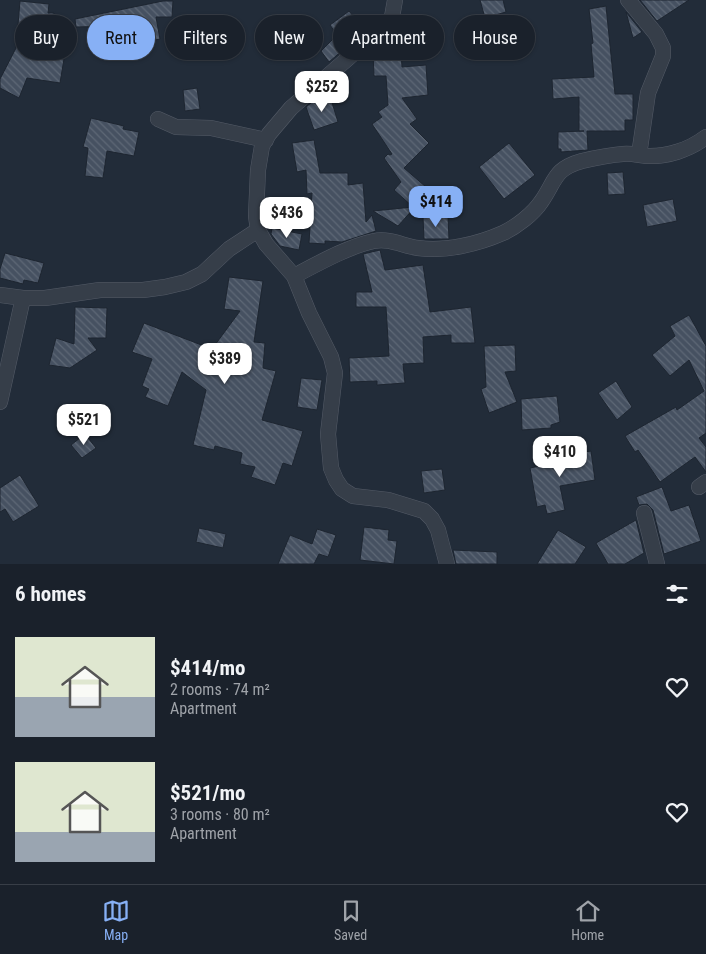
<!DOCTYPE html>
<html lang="en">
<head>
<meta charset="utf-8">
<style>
  :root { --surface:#1a212b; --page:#232933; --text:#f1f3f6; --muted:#9fa3a9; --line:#383e47; --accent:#87b0f5 }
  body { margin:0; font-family:"Roboto Condensed",sans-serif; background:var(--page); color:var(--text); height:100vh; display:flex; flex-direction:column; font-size:19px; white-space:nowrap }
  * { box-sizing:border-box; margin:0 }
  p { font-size:16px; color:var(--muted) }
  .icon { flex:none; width:28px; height:28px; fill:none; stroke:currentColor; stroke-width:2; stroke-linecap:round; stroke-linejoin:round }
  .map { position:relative; height:564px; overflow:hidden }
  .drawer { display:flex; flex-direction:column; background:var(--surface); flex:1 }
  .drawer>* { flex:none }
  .hud { position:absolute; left:15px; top:15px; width:676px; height:45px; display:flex; gap:10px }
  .price { position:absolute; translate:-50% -42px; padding:0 11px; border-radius:10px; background:#fff; color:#222; font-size:16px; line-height:32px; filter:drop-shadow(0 1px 2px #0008) }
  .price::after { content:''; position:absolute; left:50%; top:30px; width:15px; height:11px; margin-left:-8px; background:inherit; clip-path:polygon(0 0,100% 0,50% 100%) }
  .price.on { background:var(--accent); color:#111 }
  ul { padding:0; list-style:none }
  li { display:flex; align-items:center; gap:15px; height:125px; padding:0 15px }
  li span { display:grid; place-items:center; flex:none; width:140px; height:100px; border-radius:0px; color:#555 }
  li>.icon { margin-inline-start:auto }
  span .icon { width:60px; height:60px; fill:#fffc; stroke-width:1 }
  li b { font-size:21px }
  h2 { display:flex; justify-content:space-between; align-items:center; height:60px; padding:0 15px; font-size:21px }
  .tag { padding:0 18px; border-radius:22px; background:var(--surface); box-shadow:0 1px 4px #0004,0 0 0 1px var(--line); font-size:18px; line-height:45px }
  .tag.on { background:var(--accent); color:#111 }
  .tab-bar { display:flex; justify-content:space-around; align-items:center; height:70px; border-top:1px solid var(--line); background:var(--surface); font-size:14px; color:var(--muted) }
  .tab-bar a { display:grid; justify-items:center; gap:2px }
  .tab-bar .on { color:var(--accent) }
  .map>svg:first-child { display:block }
  .building { fill:url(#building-back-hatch); stroke:#1d2530 }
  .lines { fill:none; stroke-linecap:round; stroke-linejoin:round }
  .street-casing { stroke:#545b67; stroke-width:16 }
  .street { stroke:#363e49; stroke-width:15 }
</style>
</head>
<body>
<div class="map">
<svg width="706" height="564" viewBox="0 0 706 564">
  <defs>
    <pattern id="building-back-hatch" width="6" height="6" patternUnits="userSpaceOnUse" patternTransform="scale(1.25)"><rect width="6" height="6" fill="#465161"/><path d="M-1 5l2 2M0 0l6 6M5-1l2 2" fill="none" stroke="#5e6876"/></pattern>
  </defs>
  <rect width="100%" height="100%" fill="#222c39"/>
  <path class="building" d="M480,0H503L506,12L485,18Z
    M640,0H689L657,21Z
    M20,1L49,4L48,13H54L50,57L64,59L60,83L27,78L19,98L0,88V79L16,48Z
    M163,1H173L172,17H156L160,39L130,45L131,36L121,38L118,26L76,27L75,19Z
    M606,6L615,94H633V120H625V131H587L588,150L561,152V149H558V132L584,131H579V97L553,99L552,79L594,77L591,44L593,43L589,9Z
    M349,11L365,31L329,62L321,51L337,35L330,25Z
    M626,12L642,32L633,38Z
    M401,51L402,67L426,65L428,95L402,98L417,119L410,124L429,143L404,168L426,187L414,207H415L398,226L373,211L413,207L394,190L401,182L384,158L388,154L390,155L392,154L372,124L382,117L378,112L388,105L386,76H374L373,53Z
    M197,88L200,109L185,111L183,90Z
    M330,96L338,122L314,130L306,107L312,102Z
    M91,118L124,126L123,129L139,132L134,156L107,151L103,178L85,176L88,148L83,147Z
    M314,140L320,173H348V185L363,183L366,222L372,215L376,231L342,242L325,241V244L309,243L312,193L307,194L306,170L297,172L292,143Z
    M509,143L535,175L504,199L479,167Z
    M623,172L625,194L608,195L607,173Z
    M673,199L677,221L647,227L643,205Z
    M448,216L449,239H424L423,217Z
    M272,228L302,234L299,250L280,246L271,234Z
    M380,250L385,270L423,265L430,312L471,307L475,343H451V335L423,337L424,363L403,364L405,383L377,385V381L350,382L349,358L389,356L386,307H356V292H372L363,254Z
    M5,253L44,263L38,283L24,280L23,284L0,278V269Z
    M229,277L263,281L254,342L265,343L263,368L276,371L262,420L303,431L292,466L283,463L275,485L251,477L255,467L240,464L242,453L215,446L214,450L193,445L206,390L182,372L168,406L145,397L149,389L142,386L152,359L132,352L144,323L212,349L240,311L224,309Z
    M75,307L107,308L106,338H88L97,350L70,368L49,365L56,338L74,344Z
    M689,315L706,346V433L699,438L706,447V472L695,457L660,482L638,450L635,452L625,436L676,407L677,410L704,391L689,360L670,376L652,355L675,336L670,326Z
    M515,345L516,371L505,372L517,402L489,413L481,389L486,387L484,346Z
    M301,378L322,380L317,410L297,407Z
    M616,381L632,407L617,420L598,393Z
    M557,396L560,422L551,425V428L522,430L521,399Z
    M85,434L96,448L82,458L71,445Z
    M591,451L595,480L560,486L565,510L547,514L545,505L537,507L530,468L540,466V459Z
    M442,469L445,490L424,493L421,471Z
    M20,475L39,506L13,522L5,509L0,512V488Z
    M662,487L671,511L689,505L701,541L664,554L653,510L647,504L639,505L636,497Z
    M636,520L644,553L625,564H608L596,543Z
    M364,527L389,530L388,540L397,541L394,564L360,560Z
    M199,528L226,534L223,548L196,542Z
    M317,529L336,535L328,557L319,554L314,564H278L290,535L312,544Z
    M558,530L586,547L575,564H537Z
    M453,550L497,552V564H456Z"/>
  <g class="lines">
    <defs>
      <path id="street" d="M395,0L392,17L385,26L291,108L269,134L262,146L258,170L256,216L258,230L266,244L294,276L309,313L331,357L335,373L328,434L331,468L336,480L342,489L353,496L388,500L424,511L432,519L438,530L447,564
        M628,0L656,34L663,48V56L648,93L639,155
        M158,119L176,127L211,128L266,140
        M294,276C317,264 349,246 374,241C390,238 403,246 418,248C445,252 478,244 503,233C516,227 533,214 541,202C556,181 553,169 582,161C595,158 610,155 623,154C630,153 638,155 646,156C667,157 689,150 706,137
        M0,295L23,298H45L100,290H143L165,287L186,282L202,274L229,249L258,230
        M0,402L23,298
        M699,487L706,482
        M644,513L657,564"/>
    </defs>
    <use href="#street" class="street-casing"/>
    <use href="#street" class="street"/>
  </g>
</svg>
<b class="price" style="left:322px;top:113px">$252</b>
<b class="price on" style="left:436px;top:228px">$414</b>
<b class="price" style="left:287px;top:239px">$436</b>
<b class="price" style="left:225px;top:385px">$389</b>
<b class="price" style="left:84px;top:446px">$521</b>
<b class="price" style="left:560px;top:478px">$410</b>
<div class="hud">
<a class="tag">Buy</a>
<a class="tag on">Rent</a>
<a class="tag">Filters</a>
<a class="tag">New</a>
<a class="tag">Apartment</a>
<a class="tag">House</a>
</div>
</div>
<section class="drawer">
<h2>6 homes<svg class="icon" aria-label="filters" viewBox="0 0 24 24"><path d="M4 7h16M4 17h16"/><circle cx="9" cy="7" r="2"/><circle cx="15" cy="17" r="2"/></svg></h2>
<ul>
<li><span style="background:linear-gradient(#dfe7d0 60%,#9aa5b1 0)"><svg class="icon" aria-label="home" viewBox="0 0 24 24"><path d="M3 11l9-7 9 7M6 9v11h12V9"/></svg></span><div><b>$414/mo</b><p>2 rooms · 74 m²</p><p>Apartment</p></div><svg class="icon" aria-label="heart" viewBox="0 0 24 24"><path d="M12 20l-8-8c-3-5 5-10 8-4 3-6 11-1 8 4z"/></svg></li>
<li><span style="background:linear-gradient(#dfe7d0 70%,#9aa5b1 0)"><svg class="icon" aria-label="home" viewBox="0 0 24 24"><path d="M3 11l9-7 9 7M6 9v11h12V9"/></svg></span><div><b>$521/mo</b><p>3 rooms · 80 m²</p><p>Apartment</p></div><svg class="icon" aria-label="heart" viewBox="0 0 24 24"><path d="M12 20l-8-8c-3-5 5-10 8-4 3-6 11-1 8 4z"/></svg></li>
</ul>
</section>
<nav class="tab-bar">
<a class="on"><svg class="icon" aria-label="map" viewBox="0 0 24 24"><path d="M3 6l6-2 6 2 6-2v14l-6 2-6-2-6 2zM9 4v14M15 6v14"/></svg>Map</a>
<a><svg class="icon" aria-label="saved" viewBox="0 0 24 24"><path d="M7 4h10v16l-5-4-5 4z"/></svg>Saved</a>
<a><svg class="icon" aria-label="home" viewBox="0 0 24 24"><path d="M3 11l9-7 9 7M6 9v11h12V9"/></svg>Home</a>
</nav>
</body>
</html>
